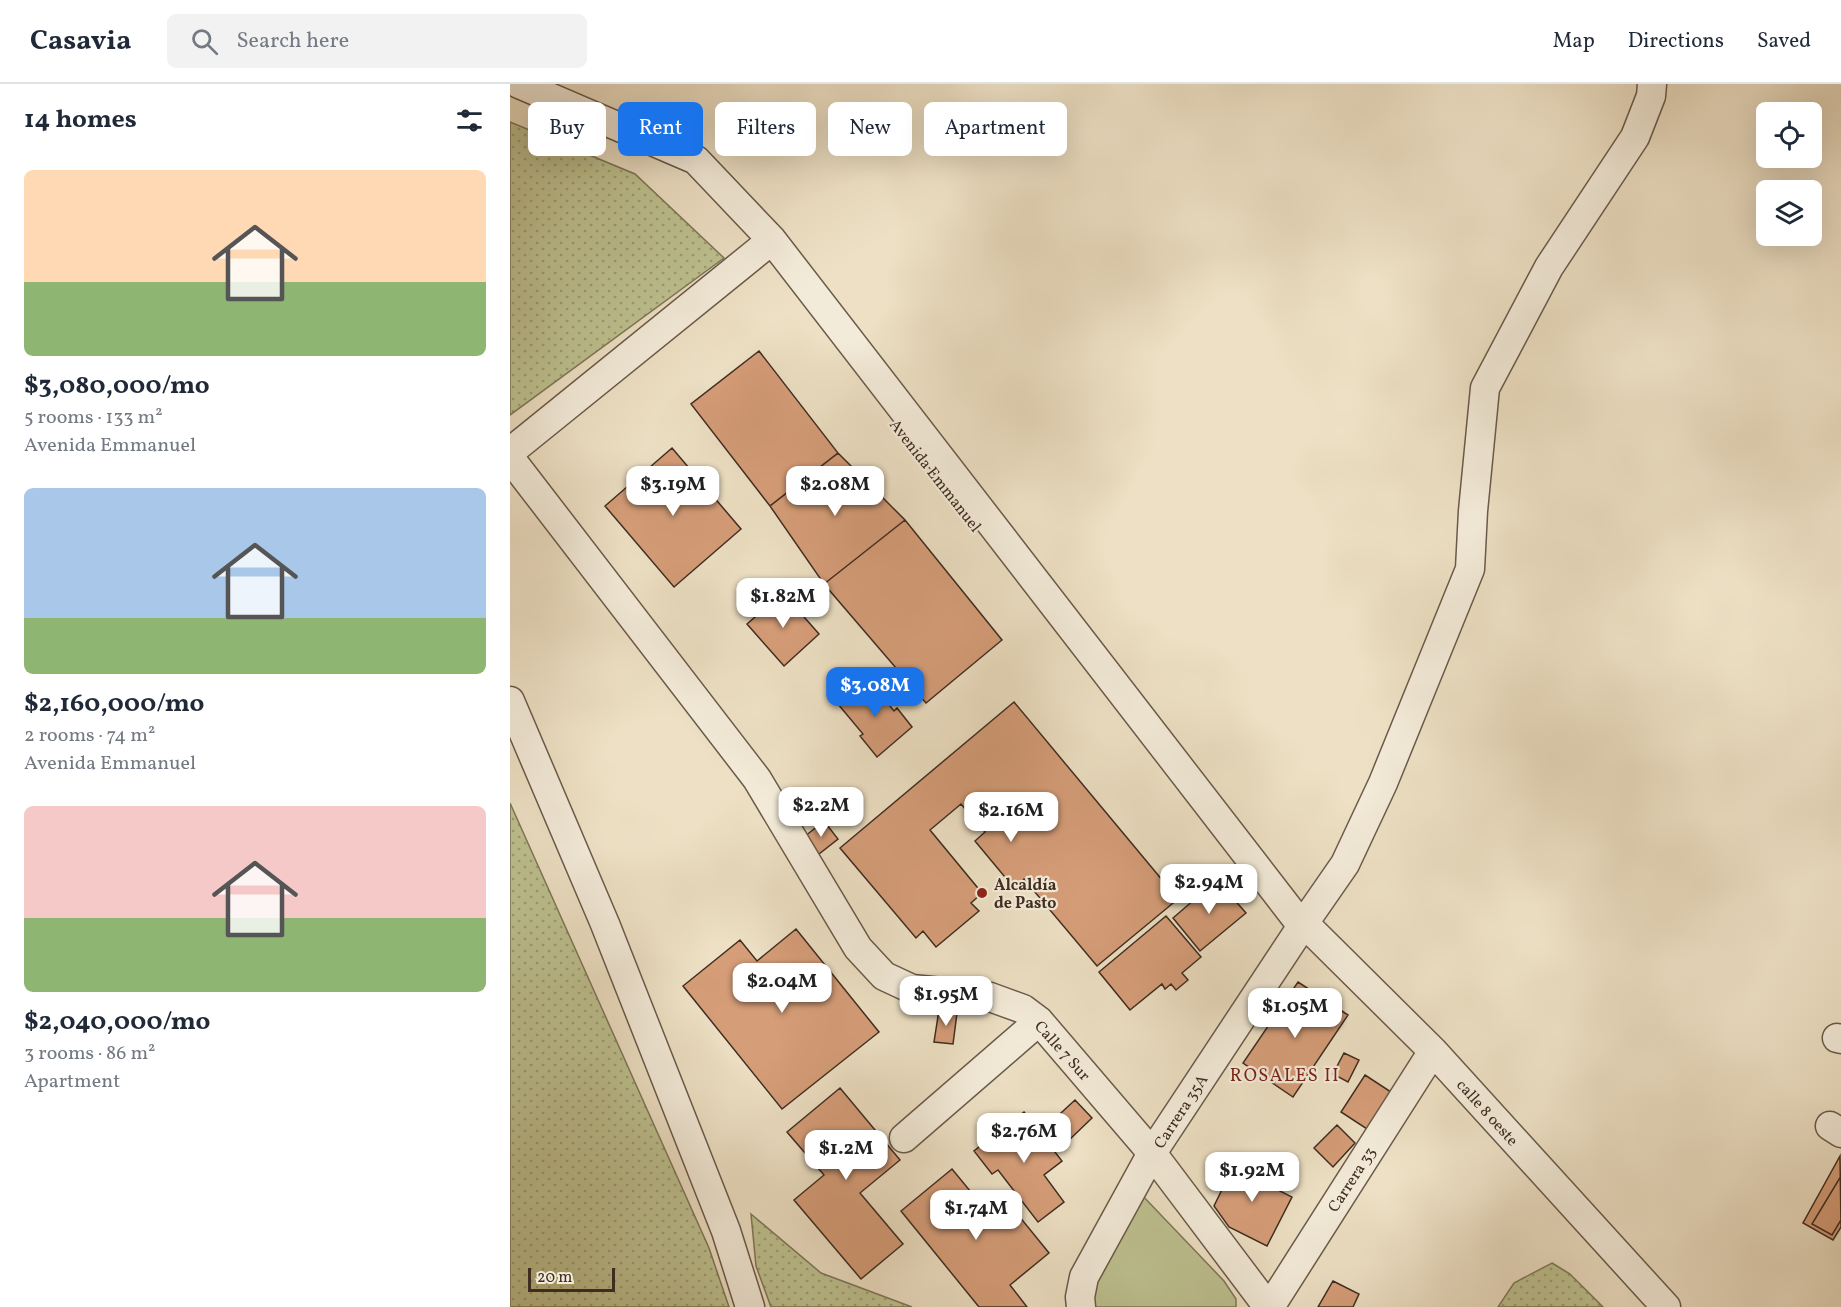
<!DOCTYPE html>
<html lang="en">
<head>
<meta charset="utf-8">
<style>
  :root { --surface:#fff; --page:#f2f2f3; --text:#1f2937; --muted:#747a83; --line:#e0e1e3; --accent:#1a73e8 }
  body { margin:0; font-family:Vollkorn,serif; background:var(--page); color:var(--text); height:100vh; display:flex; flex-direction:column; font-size:22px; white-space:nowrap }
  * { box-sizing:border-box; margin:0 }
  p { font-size:20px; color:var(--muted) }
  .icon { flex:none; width:33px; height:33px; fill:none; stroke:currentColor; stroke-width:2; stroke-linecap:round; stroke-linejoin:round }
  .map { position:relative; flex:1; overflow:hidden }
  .details { display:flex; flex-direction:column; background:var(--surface); width:510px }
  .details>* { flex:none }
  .guide { position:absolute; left:18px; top:18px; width:570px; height:54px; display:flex; gap:12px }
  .fabs { position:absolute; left:1246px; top:18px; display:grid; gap:12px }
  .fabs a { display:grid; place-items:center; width:66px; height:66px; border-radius:9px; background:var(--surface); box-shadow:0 6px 24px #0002; font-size:30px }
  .scale { position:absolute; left:18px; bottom:15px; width:87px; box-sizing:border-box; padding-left:6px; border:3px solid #3f2d21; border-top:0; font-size:16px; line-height:21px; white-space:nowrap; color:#3f2d21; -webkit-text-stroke:4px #f3ebd9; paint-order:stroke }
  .price { position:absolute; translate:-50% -51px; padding:0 14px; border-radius:12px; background:#fff; color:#222; font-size:20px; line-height:39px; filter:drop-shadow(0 2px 3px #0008) }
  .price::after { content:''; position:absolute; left:50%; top:36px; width:18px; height:14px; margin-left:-9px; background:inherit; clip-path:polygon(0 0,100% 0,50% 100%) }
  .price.on { background:var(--accent); color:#fff }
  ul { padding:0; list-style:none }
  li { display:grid; align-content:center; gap:12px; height:318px; padding:0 24px }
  li span { display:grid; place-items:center; height:186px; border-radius:9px; color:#555 }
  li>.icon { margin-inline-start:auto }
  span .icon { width:108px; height:108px; fill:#fffc; stroke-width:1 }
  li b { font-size:26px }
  h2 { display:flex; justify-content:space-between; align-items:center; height:72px; padding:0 24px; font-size:26px }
  .tag { padding:0 21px; border-radius:9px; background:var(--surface); box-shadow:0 6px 24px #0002; font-size:21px; line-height:54px }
  .tag.on { background:var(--accent); color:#fff }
  header { display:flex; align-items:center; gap:36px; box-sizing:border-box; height:84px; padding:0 30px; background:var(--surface); border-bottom:2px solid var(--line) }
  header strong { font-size:28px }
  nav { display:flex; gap:33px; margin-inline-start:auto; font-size:21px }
  .search { width:420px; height:54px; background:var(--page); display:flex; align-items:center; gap:15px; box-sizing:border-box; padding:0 21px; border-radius:9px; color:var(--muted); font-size:22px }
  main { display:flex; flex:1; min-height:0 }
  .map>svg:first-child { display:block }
  .grass { fill:url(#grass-dots); stroke:#7e7758; stroke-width:1.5 }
  .green { fill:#bec190; stroke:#7e7758; stroke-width:1.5 }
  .building { fill:#d59d78; stroke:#3f2d21; stroke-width:1.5 }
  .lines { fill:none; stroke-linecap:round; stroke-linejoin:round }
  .minor-casing { stroke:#6a5a4a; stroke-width:31 }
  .minor { stroke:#f3ebd9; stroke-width:28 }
  .poi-dot { fill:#8f2418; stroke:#f3ebd9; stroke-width:2 }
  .labels { text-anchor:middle; stroke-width:4.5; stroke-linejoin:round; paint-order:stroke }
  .street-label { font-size:16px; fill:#3f2d21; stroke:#f3ebd9 }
  .poi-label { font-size:16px; font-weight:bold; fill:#3f2d21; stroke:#f3ebd9; text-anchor:start }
  .neighbourhood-label { font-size:18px; letter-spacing:1.5px; fill:#7a1f14; stroke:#f3ebd9 }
</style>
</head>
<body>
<header>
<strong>Casavia</strong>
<div class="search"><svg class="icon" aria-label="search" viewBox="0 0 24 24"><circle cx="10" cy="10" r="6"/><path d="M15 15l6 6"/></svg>Search here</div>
<nav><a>Map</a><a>Directions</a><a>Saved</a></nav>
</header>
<main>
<section class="details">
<h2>14 homes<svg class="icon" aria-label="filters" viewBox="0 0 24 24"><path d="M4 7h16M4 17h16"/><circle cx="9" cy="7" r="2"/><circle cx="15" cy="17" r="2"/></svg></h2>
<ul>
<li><span style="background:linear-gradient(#ffd9b3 60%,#8fb573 0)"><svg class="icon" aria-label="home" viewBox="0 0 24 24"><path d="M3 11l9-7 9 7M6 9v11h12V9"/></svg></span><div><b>$3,080,000/mo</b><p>5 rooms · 133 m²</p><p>Avenida Emmanuel</p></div></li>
<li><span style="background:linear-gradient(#a9c7e8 70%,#8fb573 0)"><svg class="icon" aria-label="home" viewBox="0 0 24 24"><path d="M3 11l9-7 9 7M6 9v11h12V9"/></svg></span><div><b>$2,160,000/mo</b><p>2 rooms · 74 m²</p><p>Avenida Emmanuel</p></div></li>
<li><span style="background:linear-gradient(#f6c9c9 60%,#8fb573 0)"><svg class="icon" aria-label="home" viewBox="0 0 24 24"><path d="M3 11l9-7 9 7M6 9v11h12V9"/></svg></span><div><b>$2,040,000/mo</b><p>3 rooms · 86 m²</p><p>Apartment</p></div></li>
</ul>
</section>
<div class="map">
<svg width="1331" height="1223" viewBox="0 0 1331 1223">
  <defs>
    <pattern id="grass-dots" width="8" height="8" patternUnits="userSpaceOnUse" patternTransform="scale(1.5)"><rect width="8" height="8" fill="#bec190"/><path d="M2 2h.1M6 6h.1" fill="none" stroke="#9c9d75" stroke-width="1.8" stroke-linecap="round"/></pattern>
  </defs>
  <rect width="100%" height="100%" fill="#ede0c4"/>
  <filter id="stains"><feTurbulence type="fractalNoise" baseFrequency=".00333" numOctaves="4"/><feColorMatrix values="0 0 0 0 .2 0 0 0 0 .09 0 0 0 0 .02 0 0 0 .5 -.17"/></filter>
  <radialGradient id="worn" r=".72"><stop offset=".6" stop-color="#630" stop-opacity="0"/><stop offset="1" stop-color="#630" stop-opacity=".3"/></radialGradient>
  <path class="grass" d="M0,38L125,90L214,174L0,331Z
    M0,719L199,1164L219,1223H0Z
    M241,1130L311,1189L402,1223H261L246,1182Z
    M1042,1179L1060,1190L1093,1223H988L1004,1199Z"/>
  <path class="green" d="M629,1108L714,1197L726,1215V1223H577V1216Z"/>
  <path class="building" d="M249,267L328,369L260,422L181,320Z
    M162,364L231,445L164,503L95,422Z
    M328,369L395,436L314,500L260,422Z
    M395,436L492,556L416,619L314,500Z
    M273,509L309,550L274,582L237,540Z
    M358,595L384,627L387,624L402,643L367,673L350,652L353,650L328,620Z
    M504,618L668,815L587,882L514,795L504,804L465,757L475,748L451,720L420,746L472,809L461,819L469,827L426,863L413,847L406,854L330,764Z
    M314,737L328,755L309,770L294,753Z
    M707,796L736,829L690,867L663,834Z
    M656,832L691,873L672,889L678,896L666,906L661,900L655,905L652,900L620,926L589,888Z
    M286,845L369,948L272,1025L173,902L230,856L247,877Z
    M788,898L838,931L783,1013L733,979Z
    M429,926L447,929L443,960L424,958Z
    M834,969L849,976L838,998L823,990Z
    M855,991L881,1008L857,1045L831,1028Z
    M330,1004L390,1076L350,1109L393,1160L351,1195L284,1116L314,1091L277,1048Z
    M565,1016L582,1034L557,1058L539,1040Z
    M514,1028L552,1077L534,1091L554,1118L528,1138L488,1086L482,1090L464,1067Z
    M827,1041L845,1059L823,1083L804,1064Z
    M1330,1072L1331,1143L1323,1156L1293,1139Z
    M727,1075L762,1093L758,1101L782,1113L757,1162L719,1143L704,1122Z
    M442,1085L479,1130L496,1116L539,1169L500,1201L517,1223H469L391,1127Z
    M1331,1092V1136L1322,1151L1302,1140Z
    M823,1197L849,1210L843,1223H808Z"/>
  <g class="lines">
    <defs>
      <path id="minor" d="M9,0L186,76L262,156L792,842L802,847L923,967L1156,1223
        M0,368L262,156
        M0,374L247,695L348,864L374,892L402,905L480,913L513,925L529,937L642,1069L758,1223
        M0,617L95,840L216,1147L240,1223
        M1327,954L1331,955
        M1320,1042L1331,1049
        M394,1054L529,937
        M571,1223L570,1213L574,1193L642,1069L792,842L835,780L873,699L960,485L963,427L975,304L1039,183L1125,53L1141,12L1142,0
        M760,1223L923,967"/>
    </defs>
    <use href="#minor" class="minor-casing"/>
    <use href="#minor" class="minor"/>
  </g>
  <circle class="poi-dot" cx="472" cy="809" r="6"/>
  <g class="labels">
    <g class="street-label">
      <text transform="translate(426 391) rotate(52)" y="6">Avenida Emmanuel</text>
      <text transform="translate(553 966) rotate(48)" y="6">Calle 7 Sur</text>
      <text transform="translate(670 1027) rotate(-57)" y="6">Carrera 35A</text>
      <text transform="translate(978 1028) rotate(48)" y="6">calle 8 oeste</text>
      <text transform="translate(841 1095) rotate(-57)" y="6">Carrera 33</text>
    </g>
    <g class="poi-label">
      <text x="484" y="806">Alcaldía<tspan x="484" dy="18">de Pasto</tspan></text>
    </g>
    <g class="neighbourhood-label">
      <text x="775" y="997">ROSALES II</text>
    </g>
  </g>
  <rect width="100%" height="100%" filter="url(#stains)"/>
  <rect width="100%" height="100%" fill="url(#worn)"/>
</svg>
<div class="fabs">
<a><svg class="icon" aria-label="locate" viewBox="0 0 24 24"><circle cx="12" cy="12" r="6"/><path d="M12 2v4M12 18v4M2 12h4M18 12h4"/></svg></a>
<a><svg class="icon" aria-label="layers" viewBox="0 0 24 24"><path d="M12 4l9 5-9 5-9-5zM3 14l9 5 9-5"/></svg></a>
</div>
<div class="scale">20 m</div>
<b class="price" style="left:163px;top:433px">$3.19M</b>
<b class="price" style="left:325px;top:433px">$2.08M</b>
<b class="price" style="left:273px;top:545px">$1.82M</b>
<b class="price on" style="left:365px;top:634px">$3.08M</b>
<b class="price" style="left:311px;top:754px">$2.2M</b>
<b class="price" style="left:501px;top:759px">$2.16M</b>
<b class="price" style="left:699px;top:831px">$2.94M</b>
<b class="price" style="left:272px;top:930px">$2.04M</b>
<b class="price" style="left:436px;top:943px">$1.95M</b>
<b class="price" style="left:785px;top:955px">$1.05M</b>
<b class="price" style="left:514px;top:1080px">$2.76M</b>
<b class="price" style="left:336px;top:1097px">$1.2M</b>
<b class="price" style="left:742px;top:1119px">$1.92M</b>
<b class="price" style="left:466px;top:1157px">$1.74M</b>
<div class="guide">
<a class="tag">Buy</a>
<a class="tag on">Rent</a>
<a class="tag">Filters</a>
<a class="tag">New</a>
<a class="tag">Apartment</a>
</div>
</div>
</main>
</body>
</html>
